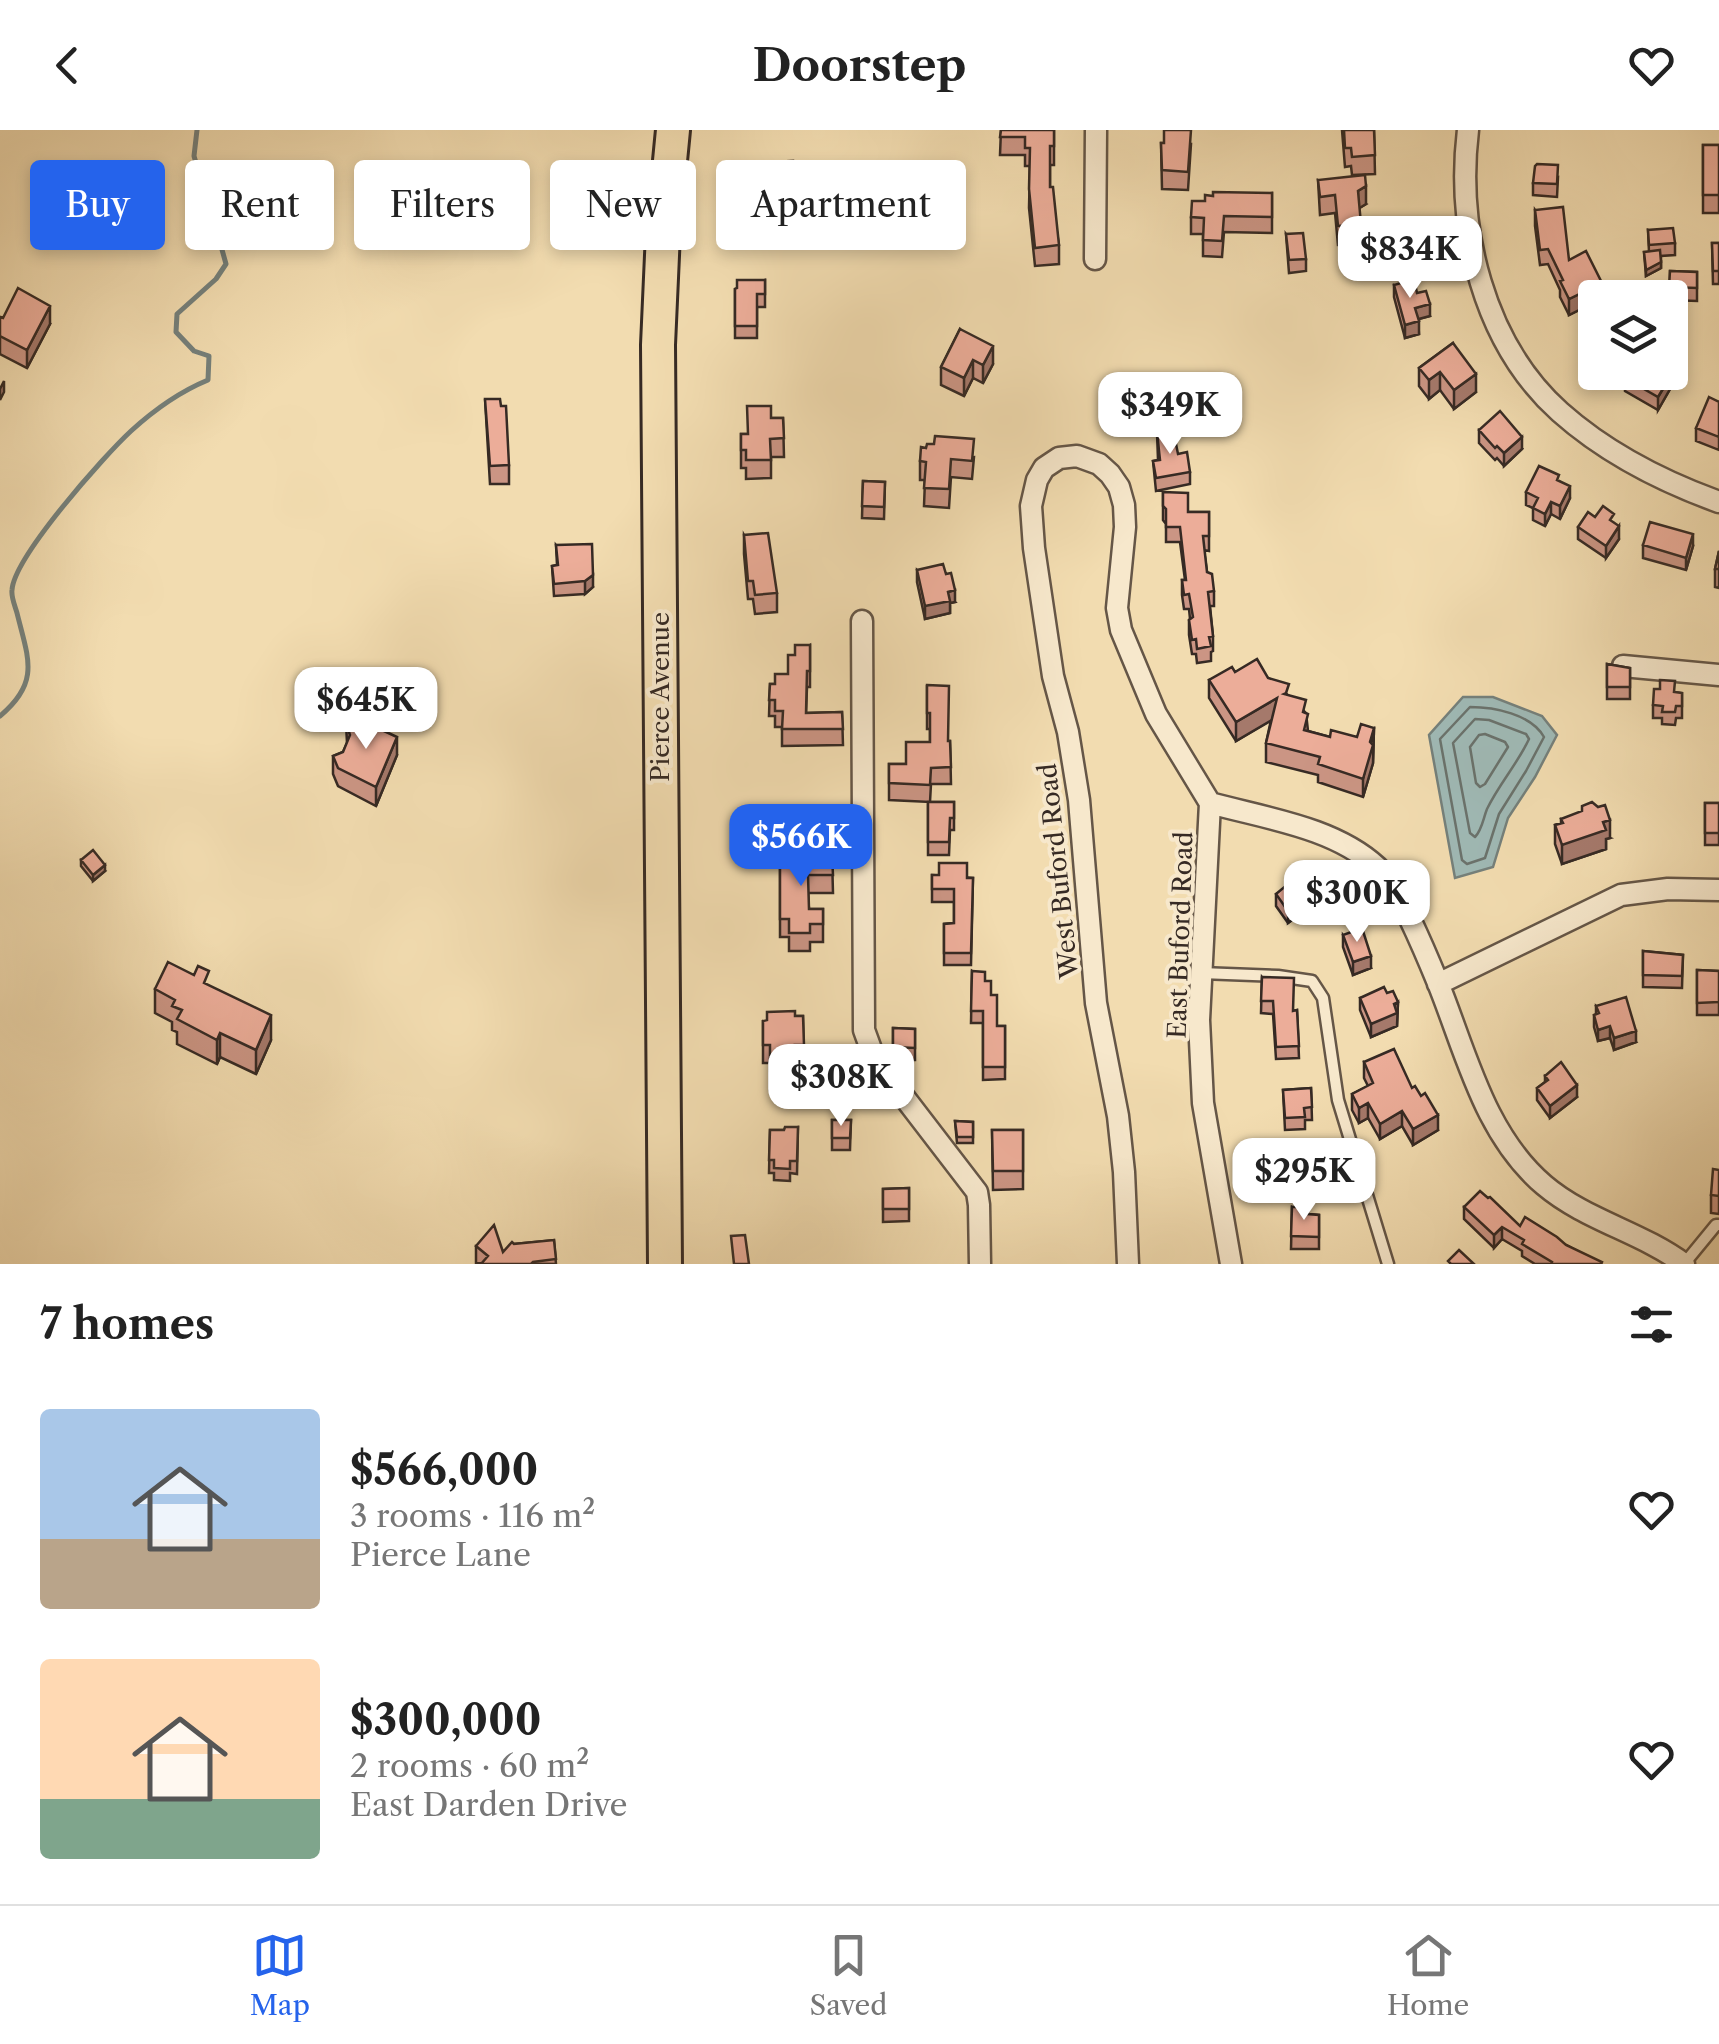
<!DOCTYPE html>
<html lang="en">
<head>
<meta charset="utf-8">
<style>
  :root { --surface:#fff; --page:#f2f2f2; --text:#222; --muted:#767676; --line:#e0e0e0; --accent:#2563eb }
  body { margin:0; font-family:"Libre Caslon Text",serif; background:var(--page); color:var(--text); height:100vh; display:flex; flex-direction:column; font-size:38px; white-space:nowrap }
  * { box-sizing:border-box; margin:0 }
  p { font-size:32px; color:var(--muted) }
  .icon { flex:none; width:55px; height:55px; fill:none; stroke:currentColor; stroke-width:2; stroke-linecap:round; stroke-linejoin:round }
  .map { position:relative; height:1134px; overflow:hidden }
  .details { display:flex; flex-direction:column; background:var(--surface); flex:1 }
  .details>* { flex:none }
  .hud { position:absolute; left:30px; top:30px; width:1000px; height:90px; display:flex; gap:20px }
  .fabs { position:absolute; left:1578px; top:150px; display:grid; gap:20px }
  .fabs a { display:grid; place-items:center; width:110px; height:110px; border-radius:10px; background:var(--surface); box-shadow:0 5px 15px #0003; font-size:50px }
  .price { position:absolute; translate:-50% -85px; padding:0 22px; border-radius:20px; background:#fff; color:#222; font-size:32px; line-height:65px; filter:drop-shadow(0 2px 5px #0008) }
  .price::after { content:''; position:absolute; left:50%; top:60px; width:30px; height:22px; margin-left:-15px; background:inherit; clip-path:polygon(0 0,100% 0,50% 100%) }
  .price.on { background:var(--accent); color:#fff }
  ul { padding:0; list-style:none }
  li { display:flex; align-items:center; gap:30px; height:250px; padding:0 40px }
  li span { display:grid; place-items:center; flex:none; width:280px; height:200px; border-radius:10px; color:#555 }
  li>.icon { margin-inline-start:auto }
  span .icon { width:120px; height:120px; fill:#fffc; stroke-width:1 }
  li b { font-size:42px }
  h2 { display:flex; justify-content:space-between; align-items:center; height:120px; padding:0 40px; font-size:42px }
  .tag { padding:0 35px; border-radius:10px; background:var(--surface); box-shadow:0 5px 15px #0003; font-size:35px; line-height:90px }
  .tag.on { background:var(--accent); color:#fff }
  header { display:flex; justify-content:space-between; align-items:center; height:130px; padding:0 40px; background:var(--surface); font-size:45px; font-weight:700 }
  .tab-bar { display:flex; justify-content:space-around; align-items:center; height:140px; border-top:2px solid var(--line); background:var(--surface); font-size:28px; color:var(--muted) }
  .tab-bar a { display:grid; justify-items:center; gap:5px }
  .tab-bar .on { color:var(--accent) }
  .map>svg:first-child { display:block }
  .water { fill:#9fb9b5; stroke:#75807b; stroke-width:2.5 }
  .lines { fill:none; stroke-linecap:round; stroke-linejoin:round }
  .shore { stroke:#6a726c; stroke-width:2.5 }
  .stream { stroke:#75807b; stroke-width:5 }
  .lane-casing { stroke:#655647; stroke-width:15 }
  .street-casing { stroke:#655647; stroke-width:25 }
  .primary-casing { stroke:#362a24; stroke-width:38 }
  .lane { stroke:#f7e8cc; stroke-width:10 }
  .street { stroke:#f7e8cc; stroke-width:20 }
  .primary { stroke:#f2dcb0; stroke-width:32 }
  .wall { fill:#cb9584; stroke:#362a24; stroke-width:2.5 }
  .shaded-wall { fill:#a5796b; stroke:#362a24; stroke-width:2.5 }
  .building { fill:#ecad99; stroke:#362a24; stroke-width:2.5 }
  .labels { text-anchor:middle; stroke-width:8; stroke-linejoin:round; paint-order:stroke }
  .street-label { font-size:25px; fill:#362a24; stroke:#f7e8cc }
</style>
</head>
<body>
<header><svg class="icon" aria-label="back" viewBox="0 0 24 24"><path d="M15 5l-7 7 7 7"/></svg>Doorstep<svg class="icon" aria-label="heart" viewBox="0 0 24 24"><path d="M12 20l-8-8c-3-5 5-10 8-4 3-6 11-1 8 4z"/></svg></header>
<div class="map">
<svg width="1719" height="1134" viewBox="0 0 1719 1134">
  <rect width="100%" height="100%" fill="#f2dcb0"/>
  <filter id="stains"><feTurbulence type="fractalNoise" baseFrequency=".002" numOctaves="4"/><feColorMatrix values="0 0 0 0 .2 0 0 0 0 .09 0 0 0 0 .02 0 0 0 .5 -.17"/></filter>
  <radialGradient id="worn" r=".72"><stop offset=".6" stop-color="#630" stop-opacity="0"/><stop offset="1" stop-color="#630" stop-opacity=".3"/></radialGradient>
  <path class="water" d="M1463,567H1493L1542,586L1557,605L1535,647L1508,688L1493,737L1455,748L1429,605Z"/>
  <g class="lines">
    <path class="shore" d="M1470,577C1494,577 1531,584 1544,607L1526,641L1499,684L1485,728L1467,734L1462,730L1440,609Z
      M1475,589L1489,590L1526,604L1529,609C1518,633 1499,654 1487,679C1483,689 1482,700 1475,707L1470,703L1453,613Z
      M1485,604L1505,612L1508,617L1485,654L1480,657L1476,653L1470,617L1479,605Z"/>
    <path class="stream" d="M0,586C41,552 28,528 17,483C15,476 11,467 12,460C14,427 104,326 131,301C154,280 179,262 208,250L209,226L194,221L176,202L177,184L216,149L226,134L221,116L207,95L203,57L194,26L197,0"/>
    <defs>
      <path id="lane" d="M1201,843L1278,846L1312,851L1323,868L1338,970L1388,1134
        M1684,1134L1716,1095H1719"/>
      <path id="street" d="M1468,0C1456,98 1483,213 1560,282C1606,323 1661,351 1719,372
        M1095,129L1096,0
        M862,491L864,900L872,922L881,937L977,1062L979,1075L980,1134
        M1623,536L1719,545
        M1210,673C1264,688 1334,697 1377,737C1392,751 1401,771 1410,789C1420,810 1429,831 1438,853C1466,922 1484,1004 1544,1055C1585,1090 1641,1102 1684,1134
        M1438,854L1621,765L1668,759L1719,760
        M1128,1134L1124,1042L1118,986L1096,873L1079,670L1068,602L1053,546L1034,418L1031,376L1037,350L1044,338L1059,328L1077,326L1099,334L1110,344L1119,357L1124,375L1125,397L1117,478L1121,500L1156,584L1210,673L1199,890L1203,973L1231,1134"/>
      <path id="primary" d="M665,1134L658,215L663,103L673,0"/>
    </defs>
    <use href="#lane" class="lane-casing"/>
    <use href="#street" class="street-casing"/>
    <use href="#primary" class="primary-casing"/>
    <use href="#lane" class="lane"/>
    <use href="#street" class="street"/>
    <use href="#primary" class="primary"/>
  </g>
  <path class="wall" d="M1001,0H1054V35H1050V57L1059,115V134L1035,136L1029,78L1030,36H1025V25H1000Z
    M1342,0H1374L1375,44L1352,45L1351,36L1345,37Z
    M1161,13L1191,14L1188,60L1162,59Z
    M1703,15H1719V83H1703Z
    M793,31L794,61L789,62L790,105H782V114L769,115L768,102H766L764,66L760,64L759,32Z
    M95,37L126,106L114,111L111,102L92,109L86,92L64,100L57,82V64L75,57V45Z
    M1558,47L1557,67L1533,65V53Z
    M1318,50L1366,74L1359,78L1361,113L1338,115L1335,83L1320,85Z
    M487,54L484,112L445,110V91L454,57Z
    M1272,63V103L1224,102L1222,127L1203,126V104H1191V87L1205,71Z
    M1535,80L1569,130L1602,168H1595V172L1569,185L1560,167V160L1548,134L1540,135L1535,96Z
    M1648,100L1675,113V125L1661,126V138L1646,146L1644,122H1649Z
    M1286,104L1306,129V141L1289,143Z
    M1712,113H1719V154H1713Z
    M1670,141L1697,142V171L1670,170Z
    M765,150V177H757V208H735V159Z
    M1394,155L1417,163L1430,186L1418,189L1419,204L1405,208L1394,167Z
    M0,187L50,194L27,238L0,224Z
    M1595,192V233V223L1585,214V201Z
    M960,199L993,234L983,253L973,248L964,266L941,255V237Z
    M1453,213L1476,262L1454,279L1440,260L1429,269L1419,256V238Z
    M1625,248L1670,259L1658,280L1625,261Z
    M485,269L509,335V354H490Z
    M1719,272V320L1696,311V298Z
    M771,288H783L784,327H771V348L746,349V338H741V304H748Z
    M1479,300L1522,319L1504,336L1497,328L1495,330L1479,313Z
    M1157,302L1178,324L1190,342V354L1156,361L1153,331L1158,330Z
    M974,327L972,349L951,347L949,378L924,376L925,350H920V331Z
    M863,351L885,352L884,389L862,388Z
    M1559,351L1570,368L1560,389L1551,384L1545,396L1533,390V378L1526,375V362Z
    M1163,362L1188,382H1209V421L1204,420L1207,442L1214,461V476H1210L1213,506V521L1211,522V531L1197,533L1196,524H1192L1189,505V490L1190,489L1189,479H1184L1182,465V450H1185L1180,412H1166V394L1163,390Z
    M1595,387L1614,393L1619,409L1606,428L1578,409V397Z
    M744,405L777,463V482L755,484L753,469H748L744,424Z
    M556,415L593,457L585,464L554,466L552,436L557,435Z
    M1643,415L1693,416L1686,440L1643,428Z
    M1719,421V458L1715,457V439Z
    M917,440L955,472L950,473V483L925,489L917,452Z
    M810,515V557H807L806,583L842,582L843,615L782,616V597H775V586H769L770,554H775L788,544L795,525Z
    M1607,534L1630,538V569H1607Z
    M1235,542L1268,548L1289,566L1306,583L1308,601L1330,607H1357L1374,598L1373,633L1363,667L1318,652V645L1266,632V613L1271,590L1236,611L1209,568V550Z
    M927,555L948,611H950L951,654H931L930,672L889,670V634H906L930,612V599H927Z
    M1674,562L1682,563V588H1676L1675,595L1662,594V588H1653V575Z
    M346,593L397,625L376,676L338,656L333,644V626L343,622L347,613Z
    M928,672H954V700H950L949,725H928Z
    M1705,673H1719V715H1705Z
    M1561,689L1610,708L1606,709V719L1562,734L1555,714V695L1561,693Z
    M780,726H832L833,763H808L809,779H823V812H810V821H789V807H780Z
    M81,730L105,741L93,751L81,736Z
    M1315,739L1330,772L1317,782L1312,775L1288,793L1276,776V764L1290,757Z
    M932,745L973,748L971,835H944V794L954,793V772H932Z
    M1343,805L1371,838L1353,845L1343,817Z
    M1643,821L1683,825L1682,858L1643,857Z
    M1697,840L1719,841V885H1697Z
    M972,841L985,851L991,865L997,896H1005V949L983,950V893H971Z
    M1262,847L1293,881L1297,880L1299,928L1276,929L1273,884L1261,883Z
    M209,856L271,910L256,944L220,927L217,934L177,914V902L172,900V892L155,883V859Z
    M1387,863L1398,872L1397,896L1371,907L1360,880V868Z
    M1596,876L1636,912L1614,920L1610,908L1598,911L1594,897V885L1596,884Z
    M795,886H803L804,933H796V939H789V960H770V933H763V891Z
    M893,898L915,899V930H893Z
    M1364,932L1412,958L1438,1000L1413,1015L1402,996L1380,1009L1368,988L1359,993L1352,980V964L1368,956L1364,948Z
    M1545,946L1577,967L1550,988L1537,970V958L1545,952Z
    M1311,958L1312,990H1305V999L1285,1000L1283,960Z
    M832,990H851L850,1020H832Z
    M955,991L973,992V1013H957Z
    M798,997L797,1044L790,1043V1051L774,1050V1043H769L770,1000H784Z
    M992,1000H1023V1059L993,1060Z
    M1312,1014V1058H1292L1291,1050H1285V1020H1292Z
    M1719,1040V1084L1711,1083V1065Z
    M909,1058V1091L883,1092V1059Z
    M1292,1077L1308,1084L1319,1085V1119H1291Z
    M1464,1077L1520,1096L1566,1115L1602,1134H1535L1522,1126V1121L1502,1109L1494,1118L1464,1089Z
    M554,1110L556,1134L476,1133V1116L503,1122L514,1114Z"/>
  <path class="shaded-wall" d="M1366,56V74L1358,79V61Z
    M86,73V92L64,100V81Z
    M111,84V102L92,109V90Z
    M126,88V106L114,111V92Z
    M1661,132V138L1646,146V140Z
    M1602,153V168H1595V172L1569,185V169Z
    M1430,174V186L1415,190V178Z
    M50,176V194L27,238V220Z
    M1419,191V204L1405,208V195Z
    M993,216V234L983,253V235Z
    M973,230V248L964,266V248Z
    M1440,242V260L1429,269V250Z
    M1476,244V262L1454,279V260Z
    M1670,247V259L1658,280V267Z
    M4,251V262L0,270V259Z
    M1522,307V319L1504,336V323Z
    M1570,356V368L1560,389V376Z
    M1551,372V384L1545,396V384Z
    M1619,396V409L1606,428V416Z
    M1693,404V416L1686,440V428Z
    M593,445V457L585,464V451Z
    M955,460V472L950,473V483L925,489V476L948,462Z
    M1277,568V587L1236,611V592Z
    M1374,598L1373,633L1363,667V649Z
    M397,607V625L376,676V657Z
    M1610,690V708L1606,709V719L1562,734V715L1603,692Z
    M105,735V741L93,751V745Z
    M1330,760V772L1317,782V770Z
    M1312,763V775L1288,793V781Z
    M1371,826V838L1353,845V832Z
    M1398,872L1397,896L1371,907V894Z
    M271,885V910L256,944V920Z
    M1610,896V908L1598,911V900Z
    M1636,901V912L1614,920V908Z
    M220,903V927L217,934V910Z
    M1577,955V967L1550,988V976Z
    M1368,973V988L1359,993V978Z
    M1402,981V996L1380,1009V994Z
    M1438,985V1000L1413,1015V999Z
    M1502,1097V1109L1494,1118V1105Z"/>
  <path class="building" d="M1001,0H1054V16H1050V57H1053L1059,115L1035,118L1029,59L1030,18H1025V7H1000Z
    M1164,0H1191L1188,42L1162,40L1161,13H1164Z
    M1344,0H1374L1375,25L1352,27L1351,18H1345Z
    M1703,15H1719V65H1703Z
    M793,31L794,43H788L790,86L781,87L782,95L769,96L768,84H766L764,48L760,45L759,32Z
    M464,34L487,36L484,94L445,91L447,56L454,57V49L463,50Z
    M1537,34L1558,35L1557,54L1533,53L1535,36Z
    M95,37L98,45L107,42L126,88L114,92L111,84L92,90L86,73L64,81L57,64L79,56L75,45Z
    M1365,45L1366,56L1358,61L1361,94L1338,96L1335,65L1320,67L1318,50Z
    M1213,62L1272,63V87L1224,86L1222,111L1203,110L1204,88L1191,87L1192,71H1205V65L1213,66Z
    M1563,77L1569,130L1586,121L1602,153L1569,169L1560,151L1563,150L1548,119L1540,120L1535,80Z
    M1673,98L1675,113L1649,115L1648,100Z
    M1303,103L1306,129L1289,130L1286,104Z
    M1712,113H1719V141H1713Z
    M1660,120L1661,132L1646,140L1644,122Z
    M1670,141L1697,142V158L1669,157Z
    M1414,149L1417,163L1426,161L1430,174L1415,178L1419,191L1405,195L1394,155Z
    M737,150H765V164H757V196H735V159L737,158Z
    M18,158L50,176L27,220L0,206V187L3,188Z
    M1595,192V211L1585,201Z
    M960,199L993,216L983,235L973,230L964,248L941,237Z
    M1453,213L1476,244L1454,260L1440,242L1429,250L1419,238Z
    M1629,242H1663L1670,247L1658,267L1625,248Z
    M1709,267L1719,272V307L1696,298Z
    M485,269H500L501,276H506L509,335L490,336Z
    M747,276H771V288H783L784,308L770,309L771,330H746V320H741V304H748Z
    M1500,281L1522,307L1504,323L1497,316L1495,318L1479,300Z
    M1173,299L1178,324L1187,322L1190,342L1156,348L1153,331L1160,330L1157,302Z
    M935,306L974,309L972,331L951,329L949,359L924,358L926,332L920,331L921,317L926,318L927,314H934Z
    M1539,336L1559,345L1557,350L1570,356L1560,376L1551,372L1545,384L1533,378L1538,368L1526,362Z
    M863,351L885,352L884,377L862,376Z
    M1163,362L1188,363V382H1209V406H1203L1207,442L1212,444L1214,461L1208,462L1213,506L1209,507L1211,516L1197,519L1196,509L1192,510L1189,490L1193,487L1189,464L1184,465L1182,450H1186L1180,397H1166V379L1163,376Z
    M1603,376L1614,384L1610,390L1619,396L1606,416L1578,397L1588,382L1595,387Z
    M1650,392L1693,404L1686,428L1643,415Z
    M768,403L777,463L755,465L753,451H748L744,405Z
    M592,414L593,445L585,451L554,454L552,436L558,435L556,415Z
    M1719,421V439H1715Z
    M943,434L946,444L951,443L955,460L948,462L950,471L925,476L917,440Z
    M795,515H810V541H807L806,583L842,582L843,599H782L783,581H775V570H769L770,554H775V544H788V525H795Z
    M1257,529L1268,548L1289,554L1286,563L1284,564L1306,570L1303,582L1308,584L1304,600L1330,607L1331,600L1357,607L1361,594L1374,598L1370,612L1373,615L1363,649L1318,634L1320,627L1266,613L1277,568L1236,592L1209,550L1232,537L1235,542Z
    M1607,534L1630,538V557H1607Z
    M1660,550L1675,551L1674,562L1682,563V576H1676L1675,582H1662L1663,576L1653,575L1654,559H1660Z
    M927,555L949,556L948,611H950L951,637L931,638L930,655L889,653V634H906V612H930V583H927Z
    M358,589L397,607L376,657L338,638L333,626L343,622L350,605L346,593Z
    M928,672H954V688H950L949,712H928Z
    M1592,672L1598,677L1605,675L1610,690L1603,692L1606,700L1562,715L1555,695L1563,693L1561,689L1582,681V676Z
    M1705,673H1719V703H1705Z
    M93,720L105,735L93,745L81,730Z
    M787,721H811V726H832L833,745H808L809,779H823V794H810V803H789V789H780V726H787Z
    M939,733H967V748H973L971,823H944V794L954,793V759H932V745H939Z
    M1315,739L1330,760L1317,770L1312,763L1288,781L1276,764L1288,754L1290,757Z
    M1362,798L1371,826L1353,832L1343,805Z
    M1643,821L1683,825L1682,846L1643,845Z
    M168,832L194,845L198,836L209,841L204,853L271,885L256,920L220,903L217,910L177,889L182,880L172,876L175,870L155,859Z
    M1697,840L1719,841V872L1697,873Z
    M972,841L985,842V851H991V865H997V896H1005V937H983V881H971Z
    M1262,847L1294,848L1293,881L1297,880L1299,916L1276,917L1273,871H1261Z
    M1384,857L1387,863L1393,861L1398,872L1394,874L1397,883L1371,894L1360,868Z
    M1626,867L1636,901L1614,908L1610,896L1598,900L1594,885L1599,883L1596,876Z
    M795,881V886H803L804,915H795L796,920H788L789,941H770V915H763V891L767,890V882Z
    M893,898L915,899V918L893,917Z
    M1394,919L1412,958L1415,956L1421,966L1425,963L1438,985L1413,999L1402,981L1380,994L1368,973L1359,978L1352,964L1373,953L1364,932Z
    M1561,932L1577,955L1550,976L1537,958L1548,950L1545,946Z
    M1311,958L1312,977L1304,978L1305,987L1285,988L1283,960Z
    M832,990H851L850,1008H832Z
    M955,991L973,992V1007H957Z
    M785,997H798L797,1031H790V1039L774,1038V1030H769L770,1000H784Z
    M992,1000H1023V1041H993Z
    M1291,1014H1312V1045L1292,1046L1291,1037H1285V1020H1292Z
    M1713,1039L1719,1040V1066L1711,1065Z
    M909,1058V1079H883V1059Z
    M1480,1061L1488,1068L1490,1067L1520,1096L1525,1087L1557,1107L1566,1115L1602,1132L1601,1134H1551L1552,1132L1522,1114L1524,1110L1502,1097L1494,1105L1464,1077Z
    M1292,1077H1308V1084L1319,1085V1107L1291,1106Z
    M494,1095L503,1122L512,1112L514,1114L554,1110L556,1129L533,1132L531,1134H481L488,1126L476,1116Z
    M745,1105L749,1134H734L731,1106Z
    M1459,1120L1474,1134H1451L1448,1131Z"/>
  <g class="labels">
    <g class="street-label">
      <text transform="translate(660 567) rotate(-90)" y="9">Pierce Avenue</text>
      <text transform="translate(1058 741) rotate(-96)" y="9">West Buford Road</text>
      <text transform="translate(1180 805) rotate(-88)" y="9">East Buford Road</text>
    </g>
  </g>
  <rect width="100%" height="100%" filter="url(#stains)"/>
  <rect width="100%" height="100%" fill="url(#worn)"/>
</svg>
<div class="fabs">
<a><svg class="icon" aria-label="layers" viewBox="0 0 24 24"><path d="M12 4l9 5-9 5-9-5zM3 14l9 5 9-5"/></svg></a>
</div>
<b class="price" style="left:1410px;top:171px">$834K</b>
<b class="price" style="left:1170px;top:327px">$349K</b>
<b class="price" style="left:366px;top:622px">$645K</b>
<b class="price on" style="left:801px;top:759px">$566K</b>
<b class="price" style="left:1357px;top:815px">$300K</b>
<b class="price" style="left:841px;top:999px">$308K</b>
<b class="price" style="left:1304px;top:1093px">$295K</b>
<div class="hud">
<a class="tag on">Buy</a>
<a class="tag">Rent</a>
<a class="tag">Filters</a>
<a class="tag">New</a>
<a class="tag">Apartment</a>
</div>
</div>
<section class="details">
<h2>7 homes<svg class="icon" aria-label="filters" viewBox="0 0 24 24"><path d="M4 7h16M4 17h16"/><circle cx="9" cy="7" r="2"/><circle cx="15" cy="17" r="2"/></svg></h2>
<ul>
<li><span style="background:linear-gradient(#a9c7e8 65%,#b9a48a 0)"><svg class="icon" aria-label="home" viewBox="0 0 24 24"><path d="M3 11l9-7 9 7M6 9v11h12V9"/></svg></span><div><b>$566,000</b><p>3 rooms · 116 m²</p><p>Pierce Lane</p></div><svg class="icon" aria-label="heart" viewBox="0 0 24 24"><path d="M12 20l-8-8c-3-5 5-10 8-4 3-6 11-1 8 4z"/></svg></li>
<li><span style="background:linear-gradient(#ffd9b3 70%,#7fa58c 0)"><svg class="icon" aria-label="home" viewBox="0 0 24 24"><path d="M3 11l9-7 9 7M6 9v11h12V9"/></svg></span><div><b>$300,000</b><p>2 rooms · 60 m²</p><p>East Darden Drive</p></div><svg class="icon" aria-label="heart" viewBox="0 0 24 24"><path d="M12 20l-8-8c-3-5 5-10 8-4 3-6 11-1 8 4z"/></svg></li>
</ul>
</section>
<nav class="tab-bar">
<a class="on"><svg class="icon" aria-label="map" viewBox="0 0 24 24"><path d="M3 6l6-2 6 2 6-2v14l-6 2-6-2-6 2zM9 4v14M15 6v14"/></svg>Map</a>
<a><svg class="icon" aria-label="saved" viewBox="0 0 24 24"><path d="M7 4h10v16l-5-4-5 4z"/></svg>Saved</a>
<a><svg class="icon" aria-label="home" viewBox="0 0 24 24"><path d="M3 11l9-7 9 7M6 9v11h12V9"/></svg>Home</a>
</nav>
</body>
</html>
